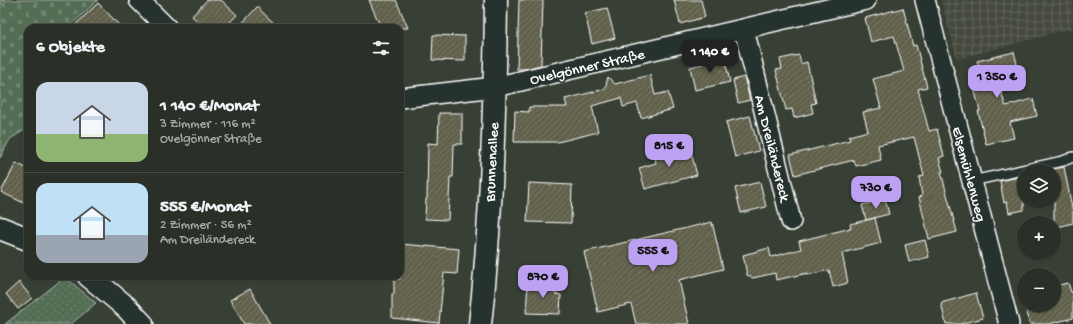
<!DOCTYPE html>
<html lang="de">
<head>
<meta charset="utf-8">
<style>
  :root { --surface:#2a3028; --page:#323830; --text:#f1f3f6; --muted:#a5a9a8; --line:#464b45; --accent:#bca0f2 }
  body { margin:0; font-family:"Gochi Hand",sans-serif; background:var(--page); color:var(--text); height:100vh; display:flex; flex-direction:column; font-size:15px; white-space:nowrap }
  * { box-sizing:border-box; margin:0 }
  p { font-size:13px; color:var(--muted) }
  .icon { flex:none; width:22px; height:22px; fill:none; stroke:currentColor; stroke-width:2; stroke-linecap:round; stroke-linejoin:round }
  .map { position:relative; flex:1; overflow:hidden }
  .panel { position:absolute; left:24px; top:24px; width:380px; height:256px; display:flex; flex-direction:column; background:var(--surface); border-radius:12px; box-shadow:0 1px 3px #0004,0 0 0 1px var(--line) }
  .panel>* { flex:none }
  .controls { position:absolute; left:1017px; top:164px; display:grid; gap:8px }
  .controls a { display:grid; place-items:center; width:44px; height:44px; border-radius:50%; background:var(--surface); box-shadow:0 1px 3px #0004,0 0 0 1px var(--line); font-size:20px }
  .price { position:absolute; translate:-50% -34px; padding:0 9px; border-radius:8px; background:var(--accent); color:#111; font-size:13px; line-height:26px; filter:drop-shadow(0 1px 2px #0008) }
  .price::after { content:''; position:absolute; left:50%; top:24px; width:12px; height:9px; margin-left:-6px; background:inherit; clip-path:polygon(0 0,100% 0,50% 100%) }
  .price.current { background:#222; color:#fff }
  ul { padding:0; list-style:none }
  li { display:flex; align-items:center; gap:12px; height:100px; padding:0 12px }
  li+li { border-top:1px solid var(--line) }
  li span { display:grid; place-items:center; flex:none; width:112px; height:80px; border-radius:12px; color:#555 }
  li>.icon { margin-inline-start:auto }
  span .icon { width:48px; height:48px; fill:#fffc; stroke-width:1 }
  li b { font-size:17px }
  h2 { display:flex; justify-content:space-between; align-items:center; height:48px; padding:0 12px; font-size:17px }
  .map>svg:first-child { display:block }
  .industrial { fill:url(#industrial-grid) }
  .grass { fill:url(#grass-dots); stroke:#a9b6aa }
  .cemetery { fill:url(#cemetery-stones); stroke:#a9b6aa }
  .building { fill:url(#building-hatch); stroke:#fff }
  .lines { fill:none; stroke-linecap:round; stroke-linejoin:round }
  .lane-casing { stroke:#fff; stroke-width:12 }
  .street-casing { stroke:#fff; stroke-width:22 }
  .secondary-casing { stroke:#fff; stroke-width:25 }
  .path { stroke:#fff; stroke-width:2.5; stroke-dasharray:1 3; stroke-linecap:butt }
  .lane { stroke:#26332d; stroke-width:9 }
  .street { stroke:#26332d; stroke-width:19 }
  .secondary { stroke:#26332d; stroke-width:22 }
  .labels { text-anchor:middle; stroke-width:3; stroke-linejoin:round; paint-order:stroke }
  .street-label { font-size:15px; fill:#fff; stroke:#26332d }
</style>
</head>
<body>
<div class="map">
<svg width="1073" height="324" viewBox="0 0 1073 324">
  <defs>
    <pattern id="industrial-grid" width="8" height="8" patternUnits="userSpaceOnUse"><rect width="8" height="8" fill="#444a3c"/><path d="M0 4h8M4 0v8" fill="none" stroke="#606559"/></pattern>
    <pattern id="grass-dots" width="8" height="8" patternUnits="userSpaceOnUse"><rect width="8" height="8" fill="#536e55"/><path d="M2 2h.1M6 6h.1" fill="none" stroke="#6d846e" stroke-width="1.8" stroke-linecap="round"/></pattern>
    <pattern id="cemetery-stones" width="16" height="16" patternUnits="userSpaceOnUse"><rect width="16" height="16" fill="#536e55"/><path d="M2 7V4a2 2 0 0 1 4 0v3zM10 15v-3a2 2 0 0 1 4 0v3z" fill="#6d846e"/></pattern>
    <pattern id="building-hatch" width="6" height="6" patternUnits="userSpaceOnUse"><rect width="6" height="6" fill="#61604b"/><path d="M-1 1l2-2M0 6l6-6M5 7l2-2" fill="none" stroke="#797866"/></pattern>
  </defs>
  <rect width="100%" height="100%" fill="#384036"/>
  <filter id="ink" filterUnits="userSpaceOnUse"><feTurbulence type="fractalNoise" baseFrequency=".025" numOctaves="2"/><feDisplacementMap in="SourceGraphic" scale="8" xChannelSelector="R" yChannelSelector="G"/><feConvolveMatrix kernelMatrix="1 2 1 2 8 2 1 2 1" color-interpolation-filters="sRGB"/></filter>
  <g filter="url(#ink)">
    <path class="industrial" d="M941,0H1073V28L957,59Z"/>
    <path class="grass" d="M65,277L96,303L71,324H5Z"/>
    <path class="cemetery" d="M0,0H98L68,28H28V128L10,139L0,158Z"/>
    <path class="building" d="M207,0H221L237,15L224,28H204L192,16Z
      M369,0H396L408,28H381Z
      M519,0H543L541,65L524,69H517Z
      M674,0H701L705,17L680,24Z
      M98,3L122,28H72Z
      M257,7L279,28H238Z
      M607,8L615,38L592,44L585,13Z
      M903,8L913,46L916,45L927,87L918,89L929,131L937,129L944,156L939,158L943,172H941L957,232L929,239L919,197L922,196L919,177L924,176L914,137L878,145L881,160L856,166L854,160L795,175L790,155L850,140L849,136L868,131L863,112L881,108L873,79L904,71L894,36L871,42L865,18Z
      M433,35L465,36V61L432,60Z
      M1014,52L1017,64L1002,69L1004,75L997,77L1005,105L1006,106L1033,99L1037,116L1010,122L1014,138L986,144L978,111H980L969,69L979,66L977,61Z
      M799,55L801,64L807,62L816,103L811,104L813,113L794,118L792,109L786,110L776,70L782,69L780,59Z
      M724,56L730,82L695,90L690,67L703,64L702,62Z
      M650,75L655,95L668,92L673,109L641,118L637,103L623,107L621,98L592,106L598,132L558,142H514L515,111L529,112V107H567L565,99L605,89L608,77L615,84Z
      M744,77L750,100L738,103L733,80Z
      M439,113H462V144H454L453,177H450L448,220L425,219L426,199H427L428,143L438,144Z
      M750,116L759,151L735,157L726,122Z
      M689,145L697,175L645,189L639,168L656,163L654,155Z
      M16,163L28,169V205L1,192Z
      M1064,167L1073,213V223L1054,228V169Z
      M1024,176V210L1009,213L1007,202L1004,203L1000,181Z
      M760,182L766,207L741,213L735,188Z
      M529,183L572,185L571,223L527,222Z
      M885,199L889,214L866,220L862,205Z
      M875,218L881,243L842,253L848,283L833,287L829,270L808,275V273L776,280L775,273L753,278L747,275L743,255L769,248L771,257L801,249L799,241L851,228L850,224Z
      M712,222L723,269L679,280L689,324H636L631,304L598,312L584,252Z
      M925,240L929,257L909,262L905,245Z
      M400,244L459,249L457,274L444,273L439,323L392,318V294H394V278L400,279Z
      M19,282L32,298L18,309L6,294Z
      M528,282L555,283V294L561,295L560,314L526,313Z
      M1068,283L1071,292H1073V318L1049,324H1030L1025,305H1054V286Z
      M250,289L270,324H244L235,308L230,300Z
      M976,293L983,318L960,324H946L941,303Z"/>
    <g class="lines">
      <defs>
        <path id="lane" d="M972,181L1063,161L1073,157"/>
        <path id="street" d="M139,0L167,28
          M925,0L1009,324
          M744,29L791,221
          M400,98L495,87L866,0"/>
        <path id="secondary" d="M0,228L28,239
          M89,276L126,307L142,324
          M480,324C492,217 495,108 496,0"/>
      </defs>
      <use href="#lane" class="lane-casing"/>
      <use href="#street" class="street-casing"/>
      <use href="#secondary" class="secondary-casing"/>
      <path class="path" d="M0,3L4,0"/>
      <use href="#lane" class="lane"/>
      <use href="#street" class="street"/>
      <use href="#secondary" class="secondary"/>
    </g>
  </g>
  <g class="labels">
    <g class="street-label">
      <text transform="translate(587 66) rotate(-13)" y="5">Ovelgönner Straße</text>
      <text transform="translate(773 148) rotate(76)" y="5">Am Dreiländereck</text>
      <text transform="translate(491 162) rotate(-87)" y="5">Brunnenallee</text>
      <text transform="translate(970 174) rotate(75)" y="5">Elsemühlenweg</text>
    </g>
  </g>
</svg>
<div class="controls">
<a><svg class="icon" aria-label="layers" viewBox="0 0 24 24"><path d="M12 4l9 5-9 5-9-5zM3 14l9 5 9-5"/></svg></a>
<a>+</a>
<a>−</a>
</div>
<b class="price current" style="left:710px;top:74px">1 140 €</b>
<b class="price" style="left:997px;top:99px">1 350 €</b>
<b class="price" style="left:669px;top:168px">815 €</b>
<b class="price" style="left:876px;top:210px">730 €</b>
<b class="price" style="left:653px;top:273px">555 €</b>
<b class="price" style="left:543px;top:299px">870 €</b>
<section class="panel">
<h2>6 Objekte<svg class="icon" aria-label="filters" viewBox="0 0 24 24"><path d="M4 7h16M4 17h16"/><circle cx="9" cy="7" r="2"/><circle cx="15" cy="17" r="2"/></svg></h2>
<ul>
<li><span style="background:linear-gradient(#c9d6e8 65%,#8fb573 0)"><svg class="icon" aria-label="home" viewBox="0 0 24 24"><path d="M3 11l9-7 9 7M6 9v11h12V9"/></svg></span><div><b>1 140 €/Monat</b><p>3 Zimmer · 116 m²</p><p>Ovelgönner Straße</p></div></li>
<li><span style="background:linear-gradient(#bfe0f5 65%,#9aa5b1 0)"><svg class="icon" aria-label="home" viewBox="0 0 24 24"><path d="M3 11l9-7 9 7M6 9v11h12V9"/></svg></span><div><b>555 €/Monat</b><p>2 Zimmer · 56 m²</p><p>Am Dreiländereck</p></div></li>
</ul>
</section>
</div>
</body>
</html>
